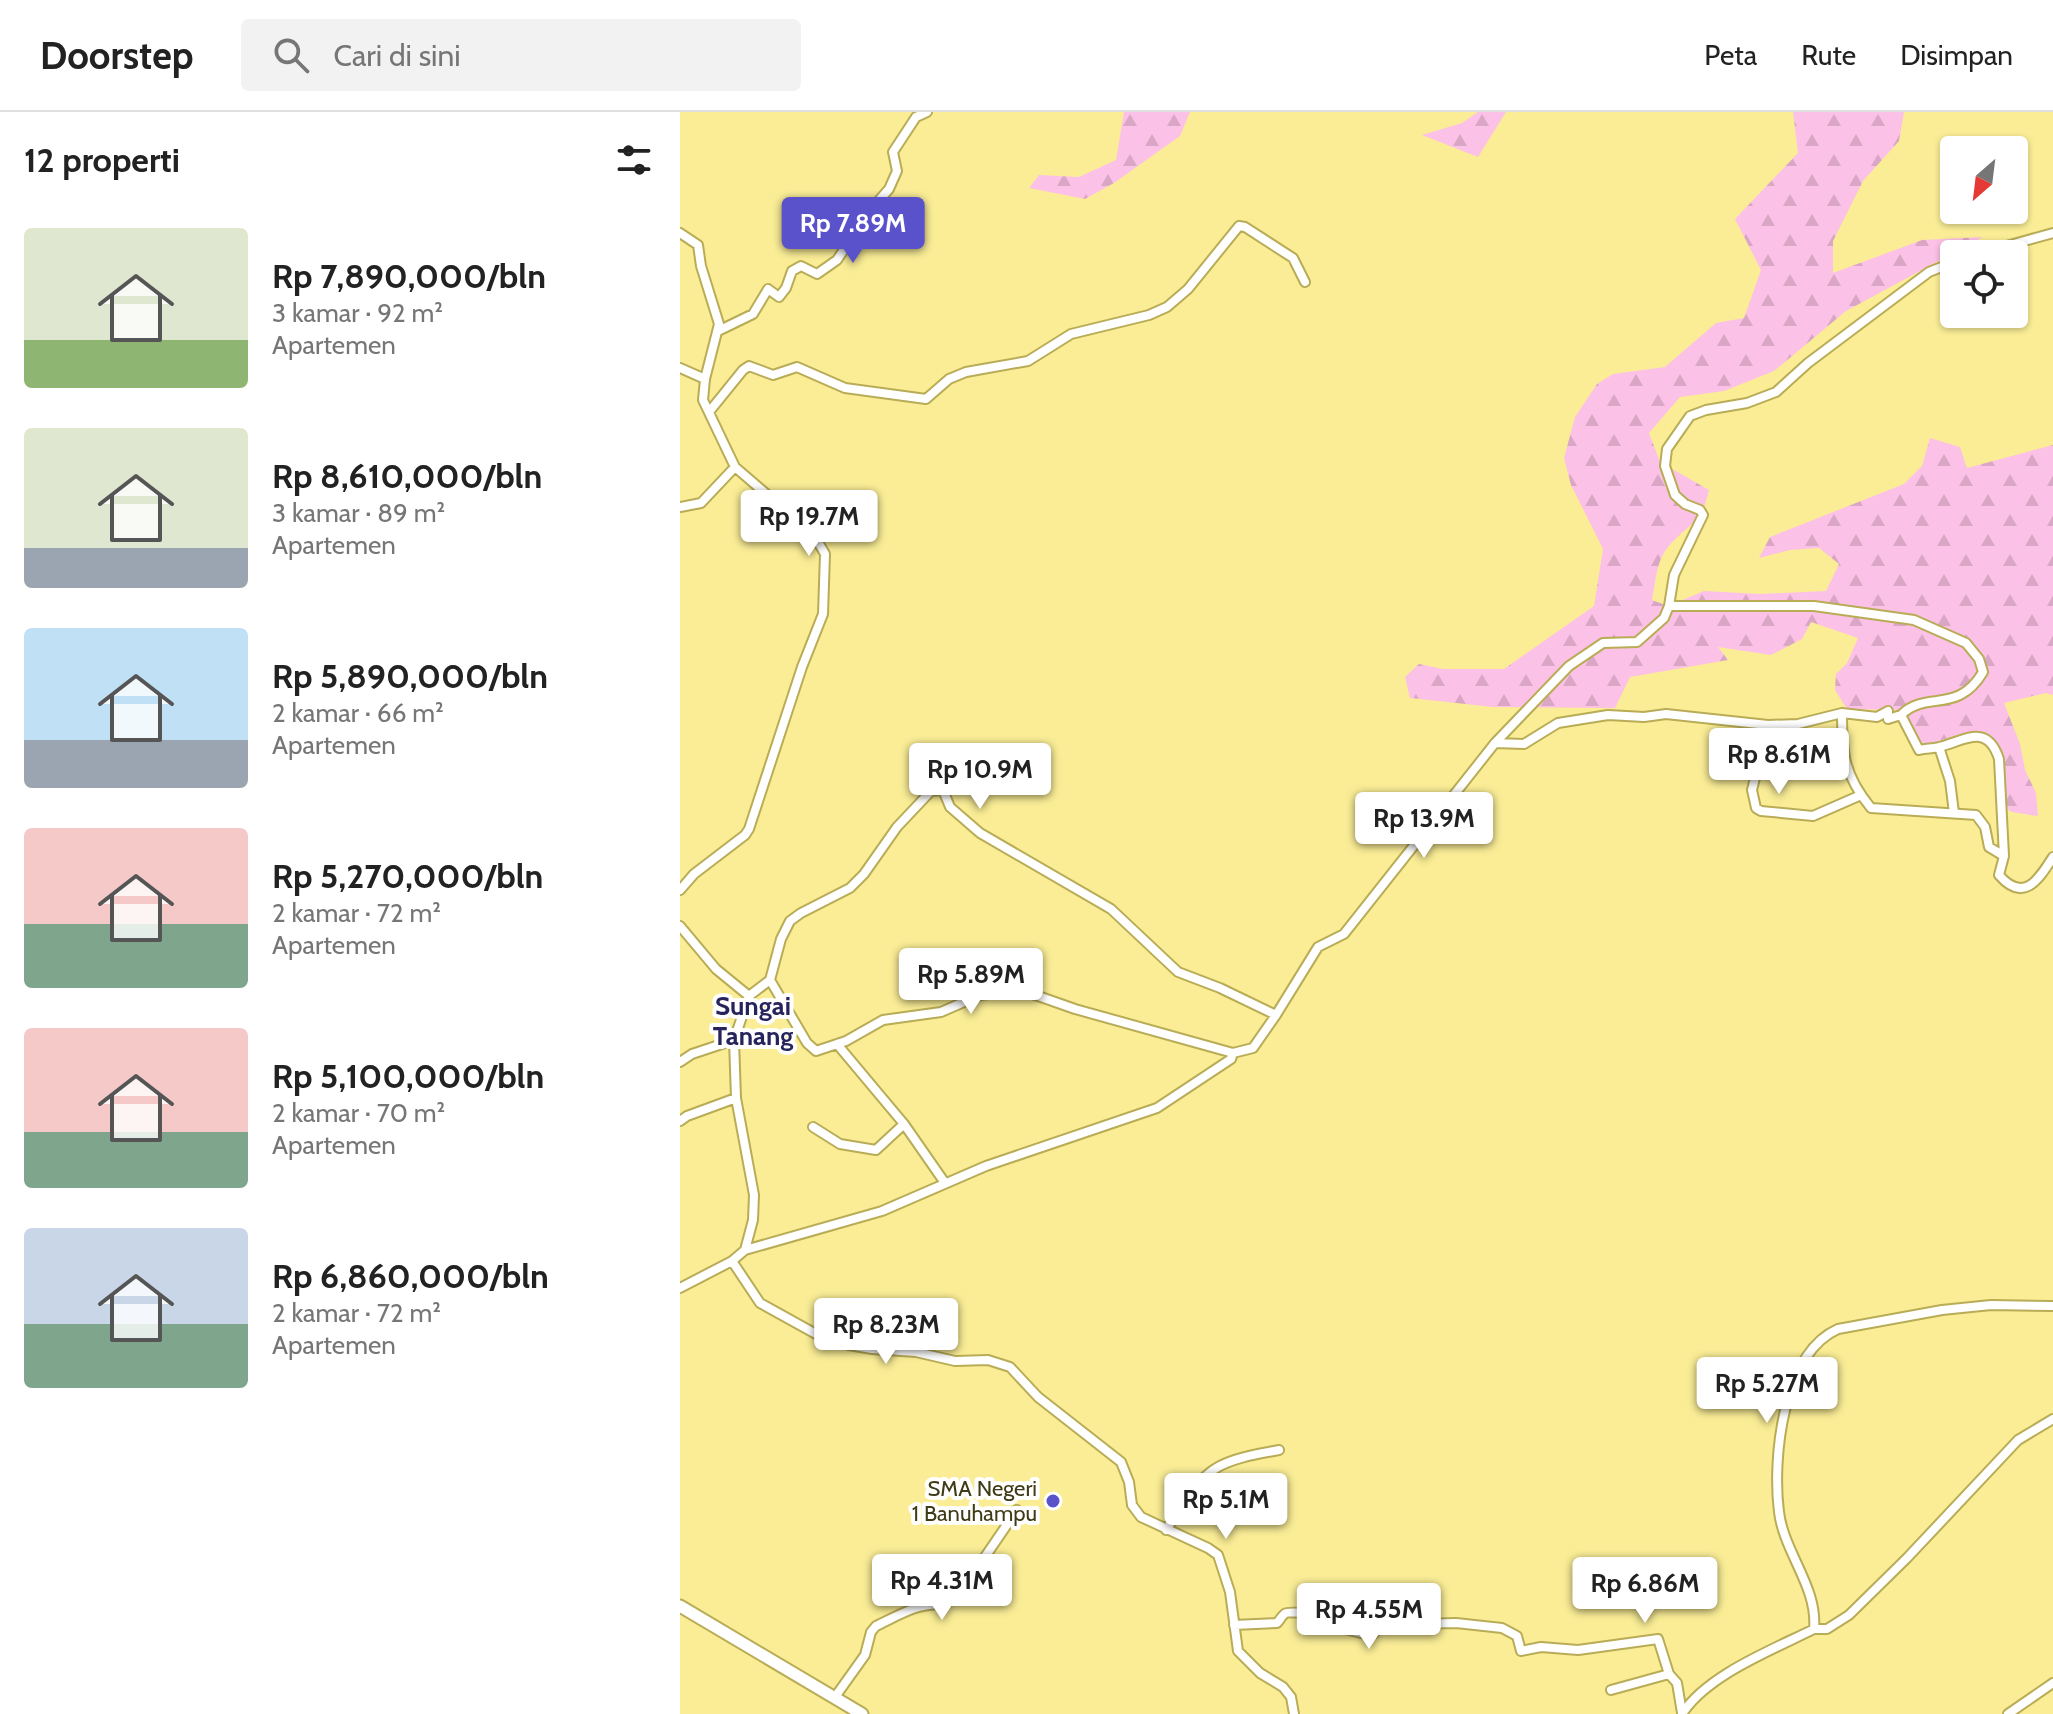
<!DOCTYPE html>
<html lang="id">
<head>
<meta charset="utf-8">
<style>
  :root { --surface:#fff; --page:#f2f2f2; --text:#222; --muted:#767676; --line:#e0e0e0; --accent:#5a52ca }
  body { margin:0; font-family:Cabin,sans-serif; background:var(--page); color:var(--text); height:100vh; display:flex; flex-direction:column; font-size:30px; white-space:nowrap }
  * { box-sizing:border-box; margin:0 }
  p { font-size:26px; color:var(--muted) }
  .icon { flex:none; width:44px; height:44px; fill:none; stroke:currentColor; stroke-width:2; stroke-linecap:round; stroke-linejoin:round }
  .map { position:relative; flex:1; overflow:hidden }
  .sheet { display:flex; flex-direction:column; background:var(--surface); width:680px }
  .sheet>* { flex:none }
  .needle { width:52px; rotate:208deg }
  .fabs { position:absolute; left:1260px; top:24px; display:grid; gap:16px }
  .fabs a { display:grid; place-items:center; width:88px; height:88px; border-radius:8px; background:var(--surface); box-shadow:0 2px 6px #0004; font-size:40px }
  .price { position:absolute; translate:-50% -68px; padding:0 18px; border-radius:8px; background:#fff; color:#222; font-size:26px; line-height:52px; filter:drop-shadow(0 2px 4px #0008) }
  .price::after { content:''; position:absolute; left:50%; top:48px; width:24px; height:18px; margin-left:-12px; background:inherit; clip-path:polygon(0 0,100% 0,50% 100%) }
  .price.active { background:var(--accent); color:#fff }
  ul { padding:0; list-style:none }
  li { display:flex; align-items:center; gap:24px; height:200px; padding:0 24px }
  li span { display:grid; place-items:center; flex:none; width:224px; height:160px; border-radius:8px; color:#555 }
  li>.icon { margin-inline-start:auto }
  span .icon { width:96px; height:96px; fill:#fffc; stroke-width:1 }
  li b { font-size:34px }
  h2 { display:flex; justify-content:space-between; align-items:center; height:96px; padding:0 24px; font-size:34px }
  header { display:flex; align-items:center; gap:48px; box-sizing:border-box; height:112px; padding:0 40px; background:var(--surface); border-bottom:2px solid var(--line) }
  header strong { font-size:38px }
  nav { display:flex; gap:44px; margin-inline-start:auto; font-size:28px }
  .search { width:560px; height:72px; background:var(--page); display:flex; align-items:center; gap:20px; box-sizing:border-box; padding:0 28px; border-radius:8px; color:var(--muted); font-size:30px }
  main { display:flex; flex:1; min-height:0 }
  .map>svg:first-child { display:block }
  .forest { fill:url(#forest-firs) }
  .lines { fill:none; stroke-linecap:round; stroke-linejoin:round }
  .minor-casing { stroke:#b9ac56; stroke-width:12 }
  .secondary-casing { stroke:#b9ac56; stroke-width:15 }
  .minor { stroke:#fff; stroke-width:8 }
  .secondary { stroke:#fff; stroke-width:11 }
  .poi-dot { fill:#5a52ca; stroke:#fff; stroke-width:3 }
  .labels { text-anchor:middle; stroke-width:8; stroke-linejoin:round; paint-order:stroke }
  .poi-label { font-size:22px; fill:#403b17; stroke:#fff; text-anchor:end }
  .quarter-label { font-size:26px; font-weight:bold; fill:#27245d; stroke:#fff }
</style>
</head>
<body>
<header>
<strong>Doorstep</strong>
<div class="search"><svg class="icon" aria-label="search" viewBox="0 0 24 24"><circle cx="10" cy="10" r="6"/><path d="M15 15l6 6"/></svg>Cari di sini</div>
<nav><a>Peta</a><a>Rute</a><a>Disimpan</a></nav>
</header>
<main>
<section class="sheet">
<h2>12 properti<svg class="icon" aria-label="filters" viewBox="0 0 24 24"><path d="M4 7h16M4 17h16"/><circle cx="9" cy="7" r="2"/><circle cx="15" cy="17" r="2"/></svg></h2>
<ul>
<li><span style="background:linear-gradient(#dfe7d0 70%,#8fb573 0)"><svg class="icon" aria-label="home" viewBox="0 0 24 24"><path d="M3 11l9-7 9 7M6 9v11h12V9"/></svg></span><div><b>Rp 7,890,000/bln</b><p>3 kamar · 92 m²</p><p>Apartemen</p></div></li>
<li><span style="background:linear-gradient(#dfe7d0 75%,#9aa5b1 0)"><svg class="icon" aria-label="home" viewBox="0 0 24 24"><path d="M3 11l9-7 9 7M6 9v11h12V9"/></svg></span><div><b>Rp 8,610,000/bln</b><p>3 kamar · 89 m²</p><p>Apartemen</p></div></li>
<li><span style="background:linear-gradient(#bfe0f5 70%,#9aa5b1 0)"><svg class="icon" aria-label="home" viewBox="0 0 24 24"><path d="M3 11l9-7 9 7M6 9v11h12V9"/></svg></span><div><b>Rp 5,890,000/bln</b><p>2 kamar · 66 m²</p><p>Apartemen</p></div></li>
<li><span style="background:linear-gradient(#f6c9c9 60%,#7fa58c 0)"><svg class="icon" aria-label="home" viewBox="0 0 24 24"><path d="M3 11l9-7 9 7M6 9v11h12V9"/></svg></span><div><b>Rp 5,270,000/bln</b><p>2 kamar · 72 m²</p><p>Apartemen</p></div></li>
<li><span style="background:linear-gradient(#f6c9c9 65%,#7fa58c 0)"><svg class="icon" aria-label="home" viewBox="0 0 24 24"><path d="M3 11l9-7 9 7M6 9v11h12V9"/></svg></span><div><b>Rp 5,100,000/bln</b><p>2 kamar · 70 m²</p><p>Apartemen</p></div></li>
<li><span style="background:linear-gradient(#c9d6e8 60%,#7fa58c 0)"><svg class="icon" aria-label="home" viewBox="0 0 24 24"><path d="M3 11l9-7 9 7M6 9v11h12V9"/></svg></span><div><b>Rp 6,860,000/bln</b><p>2 kamar · 72 m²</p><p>Apartemen</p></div></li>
</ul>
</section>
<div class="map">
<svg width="1373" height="1602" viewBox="0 0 1373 1602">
  <defs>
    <pattern id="forest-firs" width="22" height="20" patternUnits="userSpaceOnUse" patternTransform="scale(2)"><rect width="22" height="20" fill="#fcc1e6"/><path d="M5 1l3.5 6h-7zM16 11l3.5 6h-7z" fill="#d9a7c5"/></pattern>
  </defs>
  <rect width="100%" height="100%" fill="#faed96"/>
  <path class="forest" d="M444,0H510L500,24L434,71L405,87L349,76L359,63L399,65L436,48Z
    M798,0H826L798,45L742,23L782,11Z
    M1113,0H1224L1219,29L1183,69L1153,129V161L1242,128L1303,125L1166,199L1094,259L1044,279L1000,285L969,321L980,350L1029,378C1021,415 1004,413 985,439C976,453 975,472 972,488L988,494L1024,479L1080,482L1146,479L1159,452L1139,436L1110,438L1079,446L1090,425L1224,372L1242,354L1250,326L1280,335L1287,356L1373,333V583L1366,581L1324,591L1340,632L1345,658L1356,681L1358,704L1332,700L1315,690L1316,648L1313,636L1297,622H1280L1247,633C1232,626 1218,615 1218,598L1167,597L1155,578L1156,562L1167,551L1178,526L1131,510L1122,527L1091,543L1038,535L1048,548L950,565L935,596L813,595L730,586L725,565L739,552L763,557H824L914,494L923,437L891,373L884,346L895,305L917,272L933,262L985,255L1036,211L1064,206L1081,158L1055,107L1118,41Z"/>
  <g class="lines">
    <defs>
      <path id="minor" d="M0,121L18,133L21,154L39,212L25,267L23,288L55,355L134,423L145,442L143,502L122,555L69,717L65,723L14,762L0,778
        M1298,142L1373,121
        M38,219L73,202L88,177L99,185L106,176L112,159L121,154L137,162L157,148L167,133L172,119L209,77L217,59L213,40L236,5L247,0
        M0,256L25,267
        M29,300L63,258L69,254L93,263L117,255L165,276L246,287L269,267L286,260L348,249L391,222L469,203L487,195L508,177L559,114L565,115L613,146L625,170
        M0,395L21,391L55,355
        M989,494H1134L1234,508L1286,531L1299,547L1303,560C1278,603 1245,578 1221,603
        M1162,601C1162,642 1164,663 1191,696L1296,703L1305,715L1309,735L1324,744
        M1088,613L1072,678L1076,696L1081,699L1133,704L1181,683
        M815,631L844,632L878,611L928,603L964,605L986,602L1088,613L1118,612L1162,601L1197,605L1208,599V607L1221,603L1239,638C1246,636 1252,637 1259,635C1284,629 1307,610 1319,647L1324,744L1319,763C1344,792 1359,767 1373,745
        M1259,635L1270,669L1274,701
        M0,814L36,857L69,884L54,928L56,986L74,1083L73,1108L65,1138
        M90,868L127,931L136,939L166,929L203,908L261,900L300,883L341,878L395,897L553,941
        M69,884L90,868L101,827L110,809L121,801L170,776L184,762L217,715L251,679L263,678L270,695L300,721L431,797L498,860L540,876L596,903
        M157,932L224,1012L265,1071
        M0,950L12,942L54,928
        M0,1009L7,1004L56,986
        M133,1015L160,1032L196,1038L224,1012
        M52,1149L80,1191L136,1222L169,1233L192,1237L236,1240L275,1249L308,1248L330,1255L358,1285L441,1350L449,1370L452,1393L461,1405L528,1436L538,1443L550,1480L558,1539L580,1561L603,1575L611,1585L614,1602
        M0,1176L52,1149L65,1138L202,1099L306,1054L477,996L551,947L553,941L573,936L596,903L638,835L664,822L815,631L889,554L923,531L957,530L984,506L989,494L994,463L1023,403L1020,398L1005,392L995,383L985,354L987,337L1010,304L1026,298L1067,291L1096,280L1128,251L1249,160L1274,150
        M486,1418C500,1398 516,1367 538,1355C556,1345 579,1342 599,1338
        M554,1513L597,1511C600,1508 602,1503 606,1501C608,1499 650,1503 653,1505C655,1506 659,1514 661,1516L689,1523L693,1522L704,1506L716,1501L737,1512L776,1511L822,1516L837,1524L841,1539L861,1535L898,1538L978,1527L989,1562L997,1571L1002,1601
        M1134,1517H1147L1169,1503L1227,1446L1338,1328L1373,1307
        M931,1578L989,1562
        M155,1585L185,1543L191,1520L196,1514C209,1508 224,1499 239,1495C259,1489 264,1497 281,1480L337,1398
        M1002,1602C1027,1563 1092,1538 1134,1517C1138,1475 1104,1441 1099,1400C1092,1346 1103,1241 1158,1217L1262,1198L1311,1193L1373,1194
        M1328,1602L1373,1571"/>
      <path id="secondary" d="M0,1494L182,1602"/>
    </defs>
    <use href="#minor" class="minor-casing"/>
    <use href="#secondary" class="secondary-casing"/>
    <use href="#minor" class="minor"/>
    <use href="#secondary" class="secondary"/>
  </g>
  <circle class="poi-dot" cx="373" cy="1389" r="8"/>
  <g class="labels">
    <g class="poi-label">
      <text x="357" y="1384">SMA Negeri<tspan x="357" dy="25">1 Banuhampu</tspan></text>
    </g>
    <g class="quarter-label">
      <text x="73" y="903">Sungai<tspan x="73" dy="30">Tanang</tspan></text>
    </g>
  </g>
</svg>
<div class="fabs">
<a><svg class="needle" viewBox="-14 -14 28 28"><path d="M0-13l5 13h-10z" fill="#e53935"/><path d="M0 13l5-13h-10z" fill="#767676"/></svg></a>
<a><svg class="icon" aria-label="locate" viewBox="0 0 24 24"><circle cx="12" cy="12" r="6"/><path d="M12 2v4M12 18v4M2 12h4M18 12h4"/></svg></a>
</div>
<b class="price active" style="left:173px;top:153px">Rp 7.89M</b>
<b class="price" style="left:129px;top:446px">Rp 19.7M</b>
<b class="price" style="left:1099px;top:684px">Rp 8.61M</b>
<b class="price" style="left:300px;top:699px">Rp 10.9M</b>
<b class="price" style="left:744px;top:748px">Rp 13.9M</b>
<b class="price" style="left:291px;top:904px">Rp 5.89M</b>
<b class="price" style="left:206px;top:1254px">Rp 8.23M</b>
<b class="price" style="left:1087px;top:1313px">Rp 5.27M</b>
<b class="price" style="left:546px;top:1429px">Rp 5.1M</b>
<b class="price" style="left:262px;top:1510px">Rp 4.31M</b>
<b class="price" style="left:965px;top:1513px">Rp 6.86M</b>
<b class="price" style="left:689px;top:1539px">Rp 4.55M</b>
</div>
</main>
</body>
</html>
